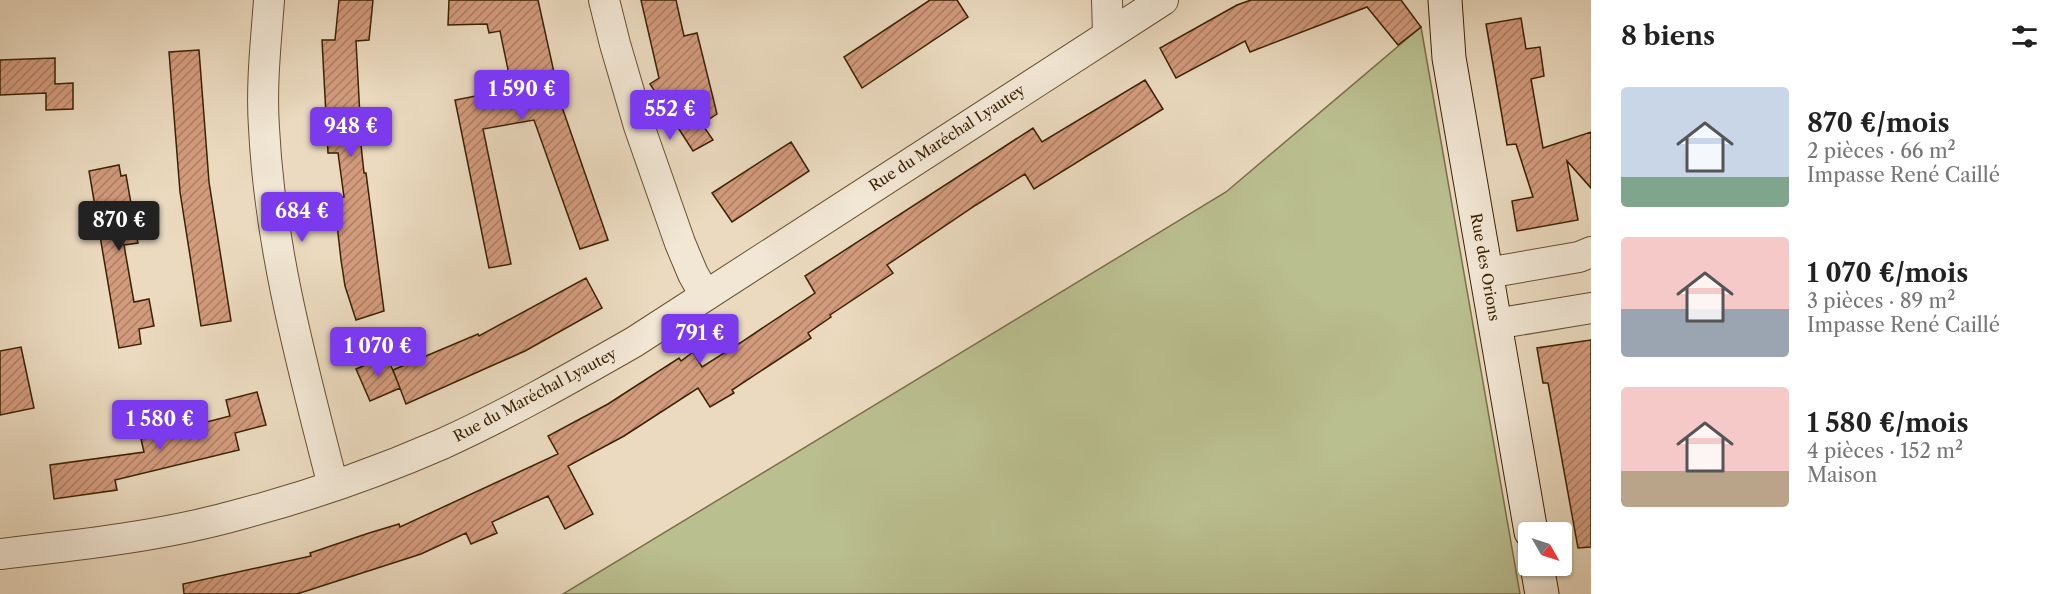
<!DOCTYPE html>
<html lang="fr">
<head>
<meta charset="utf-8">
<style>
  :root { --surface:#fff; --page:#f2f2f2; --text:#222; --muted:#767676; --accent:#7c3aed }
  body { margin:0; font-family:"Libre Caslon Text",serif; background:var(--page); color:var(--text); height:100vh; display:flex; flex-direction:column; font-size:22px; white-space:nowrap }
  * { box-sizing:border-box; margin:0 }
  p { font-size:20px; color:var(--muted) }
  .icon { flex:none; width:33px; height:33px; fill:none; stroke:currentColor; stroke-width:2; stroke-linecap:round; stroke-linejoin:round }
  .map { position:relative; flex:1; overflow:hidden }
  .details { display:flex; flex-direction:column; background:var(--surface); width:480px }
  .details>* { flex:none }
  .needle { width:39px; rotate:129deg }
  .buttons { position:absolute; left:1518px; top:522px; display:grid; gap:12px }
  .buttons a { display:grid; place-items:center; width:54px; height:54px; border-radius:6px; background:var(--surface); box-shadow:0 2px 4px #0004; font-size:30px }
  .price { position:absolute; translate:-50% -51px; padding:0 14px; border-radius:6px; background:var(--accent); color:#fff; font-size:20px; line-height:39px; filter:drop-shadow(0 2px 3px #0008) }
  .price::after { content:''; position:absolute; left:50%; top:36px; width:18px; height:14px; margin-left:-9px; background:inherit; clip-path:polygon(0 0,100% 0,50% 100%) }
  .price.on { background:#222; color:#fff }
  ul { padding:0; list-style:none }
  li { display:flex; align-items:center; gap:18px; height:150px; padding:0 30px }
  li span { display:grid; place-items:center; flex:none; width:168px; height:120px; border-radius:6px; color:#555 }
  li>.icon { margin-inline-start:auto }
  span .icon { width:72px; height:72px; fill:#fffc; stroke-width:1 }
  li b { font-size:26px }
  h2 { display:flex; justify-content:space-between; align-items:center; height:72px; padding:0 30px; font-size:26px }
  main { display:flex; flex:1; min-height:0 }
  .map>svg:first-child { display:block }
  .green { fill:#babf90; stroke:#7a7049; stroke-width:1.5 }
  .building { fill:url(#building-hatch); stroke:#3b2202; stroke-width:1.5 }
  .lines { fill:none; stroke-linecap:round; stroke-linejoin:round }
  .street-casing { stroke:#675031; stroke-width:32 }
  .secondary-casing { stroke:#3b2202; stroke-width:35 }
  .street { stroke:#f2e7d5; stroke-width:30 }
  .secondary { stroke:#f2e7d5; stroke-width:33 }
  .labels { text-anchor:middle; stroke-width:4.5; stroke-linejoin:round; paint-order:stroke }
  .street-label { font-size:15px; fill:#3b2202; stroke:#f2e7d5 }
</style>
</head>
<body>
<main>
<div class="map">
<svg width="1591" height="594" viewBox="0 0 1591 594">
  <defs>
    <pattern id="building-hatch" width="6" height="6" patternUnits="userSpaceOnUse" patternTransform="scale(1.5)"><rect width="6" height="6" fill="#d39b7d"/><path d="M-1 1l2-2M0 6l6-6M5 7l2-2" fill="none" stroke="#ac7e64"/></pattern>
  </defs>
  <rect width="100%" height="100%" fill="#ebdabf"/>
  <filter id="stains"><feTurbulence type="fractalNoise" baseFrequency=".00333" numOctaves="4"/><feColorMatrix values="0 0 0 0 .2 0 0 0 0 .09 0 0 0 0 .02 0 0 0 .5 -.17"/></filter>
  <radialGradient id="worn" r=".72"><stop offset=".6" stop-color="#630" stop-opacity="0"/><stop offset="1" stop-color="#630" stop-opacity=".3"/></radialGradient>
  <path class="green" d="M1421,27L1520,594H563L1226,192Z"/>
  <path class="building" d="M339,0H373L369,40L356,41L360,117H358L364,173H366L384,311L356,320L345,286L341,260L334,198L344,197L338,153H328L323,59L322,40H335Z
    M449,0H538L561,104L608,240L580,249L534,120L483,129L511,264L489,268L455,100L512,89L500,31L489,33L487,24L448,25Z
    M641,0H676L684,36L697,33L717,114L702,124L713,140L693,151L650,84L659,78Z
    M930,0H957L968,17L862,88L844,57Z
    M1251,0H1401L1421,27L1398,45L1367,7L1250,52L1245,41L1176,78L1160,48L1237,5Z
    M1521,18L1526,49L1540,47L1544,76L1531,79L1543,148L1591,132V188L1567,161L1578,220L1517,231L1512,201L1533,197L1516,144L1507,145L1486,24Z
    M199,50L209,182L231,321L201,326L180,192L169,52Z
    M55,58V84L73,83V109L46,110V93L0,95V60Z
    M1145,80L1163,109L1034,189L1025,174L976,205L887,265L893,273L830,315L831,317L808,333L811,338L732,390L734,393L710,407L698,388L624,436L568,466L593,514L565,529L548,496L492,522L497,533L471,544L466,533L421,554L297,594H184L183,584L311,556L310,553L369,533L399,524L400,527L558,454L548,436L608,404L679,358L681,361L693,352L702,367L740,343L815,293L805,276L1033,128L1042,142Z
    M791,142L809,171L732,222L712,193Z
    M119,165L121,176L126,175L138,243L124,245L134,302L149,299L154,326L139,329L141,344L119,348L89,171Z
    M586,278L602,308L525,351L406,404L393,370L478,334L479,336Z
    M1591,340V547L1578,548L1548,383H1543L1537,348Z
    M21,347L34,408L0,415V351Z
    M387,356L400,388L370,401L356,369Z
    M257,392L266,425L235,433L239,450L115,480L117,490L54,499L50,465L144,452L141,439L230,416L226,400Z"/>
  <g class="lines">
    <defs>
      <path id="street" d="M269,0C266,42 261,85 264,128C270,250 303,368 333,486
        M604,0L615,44L639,126L680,243L693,274L705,295
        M1107,0L1108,34
        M1487,273L1579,257L1591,252
        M1495,324L1591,308
        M0,554C80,545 163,536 241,514C309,496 378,472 442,444C508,414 571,378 634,342L1163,0"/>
      <path id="secondary" d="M1445,0L1449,58L1531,532
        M1537,566L1542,594"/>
    </defs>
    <use href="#street" class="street-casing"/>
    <use href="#secondary" class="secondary-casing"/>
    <use href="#street" class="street"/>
    <use href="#secondary" class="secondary"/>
  </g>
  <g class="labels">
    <g class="street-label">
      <text transform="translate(947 138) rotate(-33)" y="5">Rue du Maréchal Lyautey</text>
      <text transform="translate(1485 267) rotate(80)" y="5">Rue des Orions</text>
      <text transform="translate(535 395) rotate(-28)" y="5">Rue du Maréchal Lyautey</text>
    </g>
  </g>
  <rect width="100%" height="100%" filter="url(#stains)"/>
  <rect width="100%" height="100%" fill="url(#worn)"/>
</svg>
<div class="buttons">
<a><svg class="needle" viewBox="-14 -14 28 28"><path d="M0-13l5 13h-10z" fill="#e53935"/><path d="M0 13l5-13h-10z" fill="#767676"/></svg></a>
</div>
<b class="price" style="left:522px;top:121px">1 590 €</b>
<b class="price" style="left:670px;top:141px">552 €</b>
<b class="price" style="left:351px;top:158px">948 €</b>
<b class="price" style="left:302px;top:243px">684 €</b>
<b class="price on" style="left:119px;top:252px">870 €</b>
<b class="price" style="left:700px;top:365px">791 €</b>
<b class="price" style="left:378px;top:378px">1 070 €</b>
<b class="price" style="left:160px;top:451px">1 580 €</b>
</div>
<section class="details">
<h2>8 biens<svg class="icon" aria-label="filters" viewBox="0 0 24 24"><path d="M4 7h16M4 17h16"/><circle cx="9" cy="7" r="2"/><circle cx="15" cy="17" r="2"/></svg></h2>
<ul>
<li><span style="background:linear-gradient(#c9d6e8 75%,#7fa58c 0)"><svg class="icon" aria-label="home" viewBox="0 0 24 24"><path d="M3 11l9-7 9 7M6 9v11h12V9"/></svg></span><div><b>870 €/mois</b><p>2 pièces · 66 m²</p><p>Impasse René Caillé</p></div></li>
<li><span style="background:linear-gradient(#f6c9c9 60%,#9aa5b1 0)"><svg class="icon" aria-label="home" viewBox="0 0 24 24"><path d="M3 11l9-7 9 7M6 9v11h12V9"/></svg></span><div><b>1 070 €/mois</b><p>3 pièces · 89 m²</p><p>Impasse René Caillé</p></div></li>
<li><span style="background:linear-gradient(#f6c9c9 70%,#b9a48a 0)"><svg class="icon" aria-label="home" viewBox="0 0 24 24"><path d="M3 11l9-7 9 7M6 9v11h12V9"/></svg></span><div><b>1 580 €/mois</b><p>4 pièces · 152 m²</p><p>Maison</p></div></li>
</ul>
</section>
</main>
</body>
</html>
